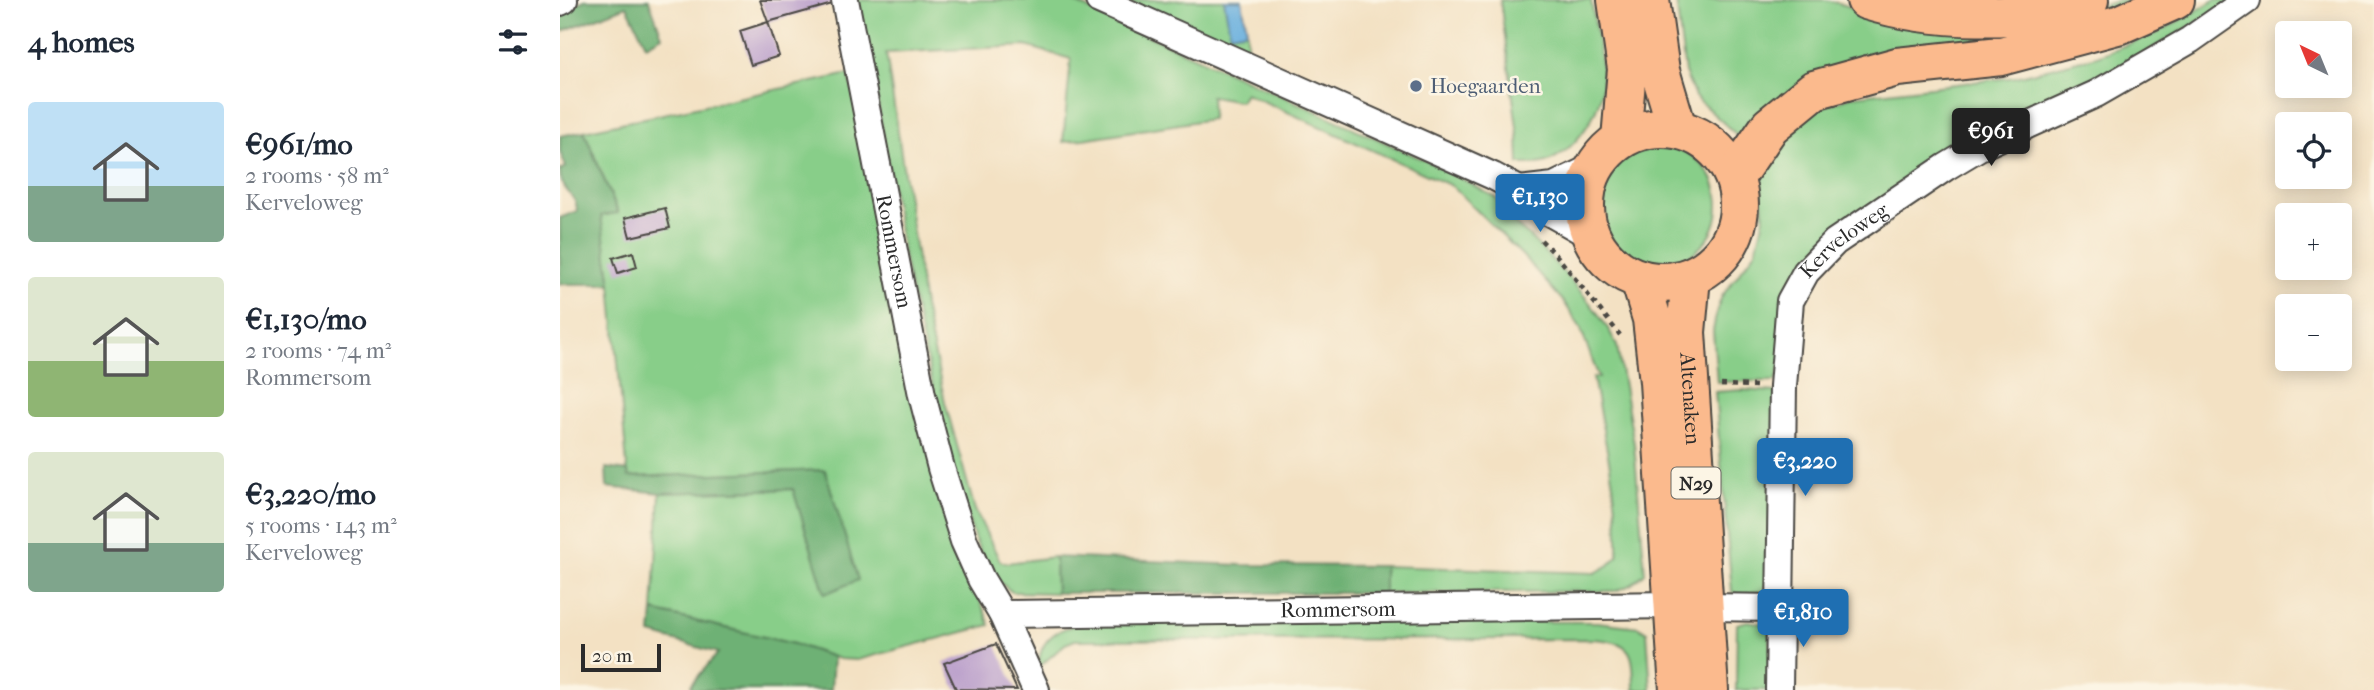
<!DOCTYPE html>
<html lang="en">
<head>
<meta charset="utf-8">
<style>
  :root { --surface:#fff; --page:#f6f6f7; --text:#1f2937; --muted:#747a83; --accent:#1f6fb2 }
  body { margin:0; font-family:"IM FELL French Canon",serif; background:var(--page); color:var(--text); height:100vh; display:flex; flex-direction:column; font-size:26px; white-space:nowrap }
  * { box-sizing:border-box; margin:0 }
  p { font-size:23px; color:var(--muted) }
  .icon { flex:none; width:38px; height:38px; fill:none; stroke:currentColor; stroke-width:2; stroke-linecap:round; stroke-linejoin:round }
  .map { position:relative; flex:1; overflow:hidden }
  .side { display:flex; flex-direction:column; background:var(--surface); width:560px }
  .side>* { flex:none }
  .needle { width:46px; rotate:317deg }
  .controls { position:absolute; left:1715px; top:21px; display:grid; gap:14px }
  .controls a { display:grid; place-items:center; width:77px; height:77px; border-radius:7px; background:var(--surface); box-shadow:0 4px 18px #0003; font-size:35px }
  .scale { position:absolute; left:21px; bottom:18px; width:80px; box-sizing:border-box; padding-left:7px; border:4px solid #2b2b2b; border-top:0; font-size:19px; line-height:24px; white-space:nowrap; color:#2b2b2b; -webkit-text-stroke:5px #fcf5e5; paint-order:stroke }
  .price { position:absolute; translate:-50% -60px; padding:0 16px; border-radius:7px; background:var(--accent); color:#fff; font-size:23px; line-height:46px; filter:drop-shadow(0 2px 4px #0008) }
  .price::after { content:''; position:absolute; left:50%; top:42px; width:21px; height:16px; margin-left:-10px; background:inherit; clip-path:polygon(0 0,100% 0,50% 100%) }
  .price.on { background:#222; color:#fff }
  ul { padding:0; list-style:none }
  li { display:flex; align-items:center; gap:21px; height:175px; padding:0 28px }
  li span { display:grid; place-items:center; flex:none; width:196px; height:140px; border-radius:7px; color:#555 }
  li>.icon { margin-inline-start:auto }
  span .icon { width:84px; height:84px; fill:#fffc; stroke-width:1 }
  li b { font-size:30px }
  h2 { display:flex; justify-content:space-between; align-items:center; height:84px; padding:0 28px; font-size:30px }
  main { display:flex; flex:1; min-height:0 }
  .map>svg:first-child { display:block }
  .green { fill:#88ce89; stroke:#5a7c5a; stroke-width:2 }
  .forest { fill:#6eb175; stroke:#4c6e50; stroke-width:2 }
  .water { fill:#66aede; stroke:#486c84; stroke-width:2 }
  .building { fill:#b79bca }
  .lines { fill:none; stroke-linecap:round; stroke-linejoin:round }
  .street-casing { stroke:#494642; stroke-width:30 }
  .primary-casing { stroke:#494642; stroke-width:42 }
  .highway-casing { stroke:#494642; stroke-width:42 }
  .path { stroke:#494642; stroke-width:4.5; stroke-dasharray:5 5; stroke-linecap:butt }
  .street { stroke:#fff; stroke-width:26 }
  .primary { stroke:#fbba8d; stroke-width:38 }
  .highway { stroke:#fbba8d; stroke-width:38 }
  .service-dot { fill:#5c6f8a; stroke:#fcf5e5; stroke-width:2.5 }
  .labels { text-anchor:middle; stroke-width:5; stroke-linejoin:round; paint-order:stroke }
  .shield { fill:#fcf5e5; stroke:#6a6863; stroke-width:2 }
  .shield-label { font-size:19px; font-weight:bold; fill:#2b2b2b }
  .service-label { font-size:21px; fill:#4e5e75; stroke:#fcf5e5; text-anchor:start }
  .street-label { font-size:21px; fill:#2b2b2b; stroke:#fcf5e5 }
</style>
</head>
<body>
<main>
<section class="side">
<h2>4 homes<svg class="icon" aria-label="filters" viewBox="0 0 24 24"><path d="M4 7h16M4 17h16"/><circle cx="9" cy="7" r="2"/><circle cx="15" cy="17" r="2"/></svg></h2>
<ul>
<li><span style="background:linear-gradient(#bfe0f5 60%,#7fa58c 0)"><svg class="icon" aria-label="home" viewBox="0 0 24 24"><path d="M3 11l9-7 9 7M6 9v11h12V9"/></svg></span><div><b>€961/mo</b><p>2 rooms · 58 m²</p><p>Kerveloweg</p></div></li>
<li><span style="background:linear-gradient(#dfe7d0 60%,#8fb573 0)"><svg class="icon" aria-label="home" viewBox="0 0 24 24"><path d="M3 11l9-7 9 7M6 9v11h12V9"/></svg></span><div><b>€1,130/mo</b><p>2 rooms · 74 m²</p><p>Rommersom</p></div></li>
<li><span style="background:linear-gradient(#dfe7d0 65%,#7fa58c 0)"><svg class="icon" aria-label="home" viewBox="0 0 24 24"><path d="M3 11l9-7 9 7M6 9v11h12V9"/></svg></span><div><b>€3,220/mo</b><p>5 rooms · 143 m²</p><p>Kerveloweg</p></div></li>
</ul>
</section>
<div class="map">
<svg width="1814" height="690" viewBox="0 0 1814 690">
  <rect width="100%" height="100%" fill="#fcf5e5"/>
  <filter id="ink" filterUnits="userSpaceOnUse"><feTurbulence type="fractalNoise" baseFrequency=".0143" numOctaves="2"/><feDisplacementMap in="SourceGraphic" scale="14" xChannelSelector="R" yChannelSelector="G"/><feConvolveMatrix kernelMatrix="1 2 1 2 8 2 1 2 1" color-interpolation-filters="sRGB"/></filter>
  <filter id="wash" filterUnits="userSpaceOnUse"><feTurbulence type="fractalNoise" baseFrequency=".00686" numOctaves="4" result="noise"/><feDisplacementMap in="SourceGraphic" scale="28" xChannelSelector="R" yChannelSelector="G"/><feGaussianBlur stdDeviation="1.57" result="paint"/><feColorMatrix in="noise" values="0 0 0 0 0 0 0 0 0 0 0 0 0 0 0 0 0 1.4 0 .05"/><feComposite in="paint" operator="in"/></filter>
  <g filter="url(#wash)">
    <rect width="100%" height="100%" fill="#f3e1c3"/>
    <path class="green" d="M297,0H509L884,169L936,198C943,216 959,226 972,239C999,267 1042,311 1057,346L1074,444L1085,573L1071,585L1056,591L824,593V566L1035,573L1049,565L1058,556C1060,497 1043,435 1033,377L1039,378L1020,327L1004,302L962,255L892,186L685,93L680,101L651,96L652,119L503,142L511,59L466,46L326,53L364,306L385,402L415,510L440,561L446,563L495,557L496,593L452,592L432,576L415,540L391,465L344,260L310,57Z
      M564,0H682L687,31V55Z
      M940,0H1031C1035,26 1042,55 1042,81C1042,113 1015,151 986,162C978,165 967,164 959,164L958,135Z
      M1116,0H1267L1328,18L1497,20L1561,0H1583L1497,31L1313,58L1180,138L1135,97L1125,73Z
      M1655,0H1675L1260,244L1216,381L1157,382L1153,331L1157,310L1162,296L1196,251L1204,218L1200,182L1201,163L1241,114L1293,96L1456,77L1537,56L1597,33Z
      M289,74L381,506L430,625L297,660L279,659L234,644L93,611L100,493L233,489L265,593L297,579L265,470L68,477L51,284L40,215L58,212L24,131Z
      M1040 205a59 59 0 1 1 118 0a59 59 0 1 1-118 0Z
      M1182,390L1216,392L1209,579L1202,592L1178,594L1172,592L1155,392Z
      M551,620L1037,622L1079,627L1087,632L1091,690H1074C1073,653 1075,642 1034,639L515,640L505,644L479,667C478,626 520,623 551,620Z
      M1188,621L1203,624L1209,630L1212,690H1176L1177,624Z"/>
    <path class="forest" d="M25,0H89L102,36L86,45L67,6L0,32V11Z
      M24,131L58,213L41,216L51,284H0V218L17,211C17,193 0,193 0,170L6,167L0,152V136Z
      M46,468L68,471L69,477L265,470L298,580L265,594L233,489L100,493L47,487Z
      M495,557L681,565L824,566V593H496Z
      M93,611L234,644L273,657L271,690H132L131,685L158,653L91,634Z"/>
    <path class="water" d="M664,0H682L687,31L670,34Z"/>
    <g id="blocks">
      <path class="building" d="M200,0H275L276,3L208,22L219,56L191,65L180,31L208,22Z
        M105,208L110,228L70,237L65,218Z
        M73,252L77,267L58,273L53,258Z
        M436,644L457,690L396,689L384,663Z"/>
    </g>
  </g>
  <g filter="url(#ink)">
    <use href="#blocks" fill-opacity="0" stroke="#494642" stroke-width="2"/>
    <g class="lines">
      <defs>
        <g id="street">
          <path id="s1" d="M285,0L362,395L381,468L404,541L421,579L442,614L476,690"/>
          <path d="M539,0L933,176L959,190L972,202L992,214L1031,236"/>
          <path d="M0,2L4,0"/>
          <path d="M959,190L994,186L1035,166"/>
          <path d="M1145,607L1219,608"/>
          <path id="s2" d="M442,614L1114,605"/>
          <path id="s3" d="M1219,690L1223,386L1230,301L1246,272L1275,242L1386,167L1421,146L1536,94L1630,40L1687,0"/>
        </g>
        <g id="primary">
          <circle cx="1102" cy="205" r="77"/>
          <path id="s4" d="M1131,277L1126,332L1149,690"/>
          <path d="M1080,279L1092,319L1099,382L1119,690"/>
        </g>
        <path id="highway" d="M1057,0L1067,69L1061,139
          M1090,0L1100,71L1117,128
          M1306,0C1370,20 1465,24 1529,0
          M1175,177L1210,126L1254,90L1337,67L1441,56L1561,24L1615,0"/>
      </defs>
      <use href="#street" class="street-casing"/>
      <use href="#primary" class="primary-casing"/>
      <use href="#highway" class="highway-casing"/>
      <path class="path" d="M981,240L998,257L1060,335
        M1161,385L1198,386"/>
      <use href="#street" class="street"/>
      <use href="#primary" class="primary"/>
      <use href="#highway" class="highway"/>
    </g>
  </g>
  <circle class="service-dot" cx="856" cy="86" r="7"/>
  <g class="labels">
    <rect class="shield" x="1111.5" y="467.5" width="49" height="31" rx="5"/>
    <g class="shield-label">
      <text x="1136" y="490">N29</text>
    </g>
    <g class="service-label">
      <text x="870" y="93">Hoegaarden</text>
    </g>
    <g class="street-label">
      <text dy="7" stroke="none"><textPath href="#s3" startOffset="472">Kerveloweg</textPath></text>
      <text dy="7" stroke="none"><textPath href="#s1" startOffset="256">Rommersom</textPath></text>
      <text dy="7" stroke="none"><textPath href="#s4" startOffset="122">Altenaken</textPath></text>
      <text dy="7" stroke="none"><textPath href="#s2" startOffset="336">Rommersom</textPath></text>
    </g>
  </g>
</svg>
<div class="controls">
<a><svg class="needle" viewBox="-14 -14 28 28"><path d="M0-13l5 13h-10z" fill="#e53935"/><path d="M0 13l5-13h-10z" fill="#747a83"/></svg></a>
<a><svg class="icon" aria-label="locate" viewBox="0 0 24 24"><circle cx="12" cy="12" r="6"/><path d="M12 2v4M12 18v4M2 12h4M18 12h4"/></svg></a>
<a>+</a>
<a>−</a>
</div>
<div class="scale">20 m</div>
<b class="price on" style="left:1431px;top:168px">€961</b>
<b class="price" style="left:980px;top:234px">€1,130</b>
<b class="price" style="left:1245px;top:498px">€3,220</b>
<b class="price" style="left:1243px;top:649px">€1,810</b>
</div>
</main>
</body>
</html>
